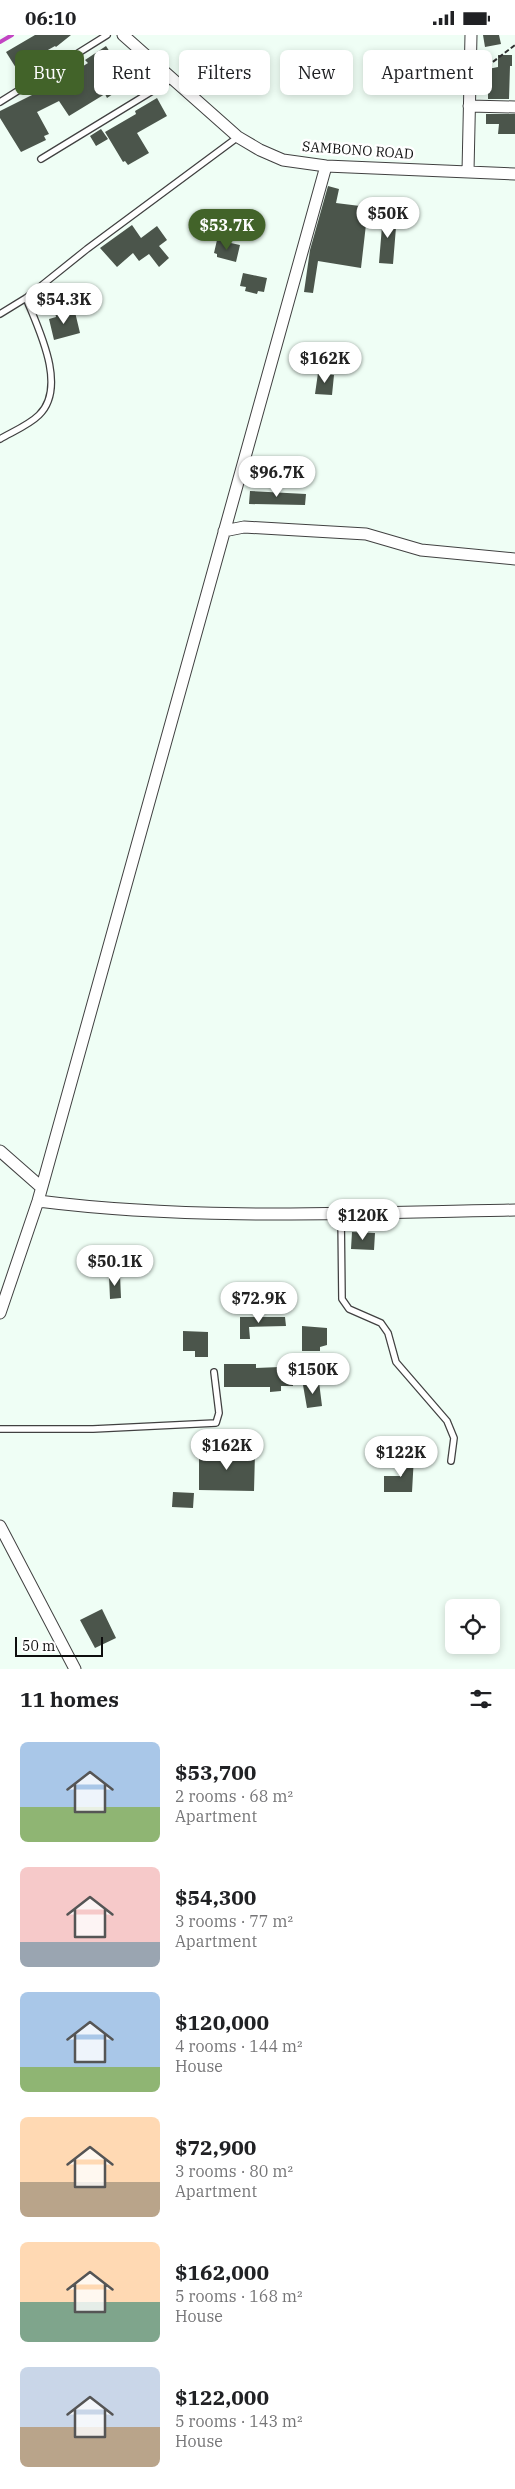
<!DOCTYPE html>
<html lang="en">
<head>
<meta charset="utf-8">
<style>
  :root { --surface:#fff; --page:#f6f6f6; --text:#202124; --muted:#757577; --accent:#426329 }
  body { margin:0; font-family:"IBM Plex Serif",serif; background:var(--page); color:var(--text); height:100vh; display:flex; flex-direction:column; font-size:19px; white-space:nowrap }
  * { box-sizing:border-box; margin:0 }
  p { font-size:16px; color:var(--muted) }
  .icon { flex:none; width:28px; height:28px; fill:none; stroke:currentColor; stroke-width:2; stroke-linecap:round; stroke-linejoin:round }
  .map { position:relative; height:1634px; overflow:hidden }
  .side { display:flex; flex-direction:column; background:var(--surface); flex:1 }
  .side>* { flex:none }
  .top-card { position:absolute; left:15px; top:15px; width:485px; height:45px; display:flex; gap:10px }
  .buttons { position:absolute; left:445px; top:1564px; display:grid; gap:10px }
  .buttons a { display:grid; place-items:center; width:55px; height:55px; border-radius:8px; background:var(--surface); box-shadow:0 2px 8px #0003; font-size:25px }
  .scale { position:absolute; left:15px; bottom:12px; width:88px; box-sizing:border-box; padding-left:5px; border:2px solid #0e0e0e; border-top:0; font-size:14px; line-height:18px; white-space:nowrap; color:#0e0e0e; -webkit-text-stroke:4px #fff; paint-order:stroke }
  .price { position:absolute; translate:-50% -42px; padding:0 11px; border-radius:18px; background:#fff; color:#222; font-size:16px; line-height:32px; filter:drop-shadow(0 1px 2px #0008) }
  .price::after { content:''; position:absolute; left:50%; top:30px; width:15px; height:11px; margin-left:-8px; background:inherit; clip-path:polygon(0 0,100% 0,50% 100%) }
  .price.current { background:var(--accent); color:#fff }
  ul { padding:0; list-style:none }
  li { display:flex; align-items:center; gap:15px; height:125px; padding:0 20px }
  li span { display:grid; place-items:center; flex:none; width:140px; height:100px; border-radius:8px; color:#555 }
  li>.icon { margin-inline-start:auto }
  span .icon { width:60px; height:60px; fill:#fffc; stroke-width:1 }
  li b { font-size:21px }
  h2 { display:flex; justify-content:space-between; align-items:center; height:60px; padding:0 20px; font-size:21px }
  .pill { padding:0 18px; border-radius:8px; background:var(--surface); box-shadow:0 2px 8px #0003; font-size:18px; line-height:45px }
  .pill.current { background:var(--accent); color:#fff }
  .status { display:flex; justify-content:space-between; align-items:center; height:35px; padding:0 25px; background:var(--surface); direction:ltr }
  .status svg { height:14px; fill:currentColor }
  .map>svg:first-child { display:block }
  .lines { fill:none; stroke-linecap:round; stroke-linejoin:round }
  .stream { stroke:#c244c3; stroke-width:4 }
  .building { fill:#4b554b }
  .lane-casing { stroke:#414141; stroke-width:8 }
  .street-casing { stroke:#414141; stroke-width:13 }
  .path { stroke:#303030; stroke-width:2; stroke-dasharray:5 2.5; stroke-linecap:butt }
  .lane { stroke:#fff; stroke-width:5.5 }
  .street { stroke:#fff; stroke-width:11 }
  .labels { text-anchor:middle; stroke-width:5; stroke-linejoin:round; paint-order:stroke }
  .street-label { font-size:14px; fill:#0e0e0e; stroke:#fff }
</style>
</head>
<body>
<div class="status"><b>06:10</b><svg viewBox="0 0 49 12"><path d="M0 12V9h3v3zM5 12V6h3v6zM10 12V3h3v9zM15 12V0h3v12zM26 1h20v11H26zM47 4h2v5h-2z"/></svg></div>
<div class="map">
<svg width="515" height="1634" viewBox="0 0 515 1634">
  <rect width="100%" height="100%" fill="#effef5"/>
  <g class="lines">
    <path class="stream" d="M0,7L12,0"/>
  </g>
  <path class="building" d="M35,0H71L56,12L55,11L16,33L6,17Z
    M483,0H499L501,9L485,12Z
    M106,11L121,34L126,32L134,45L107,63L105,59L69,81L59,66L37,77L49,99L44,101L46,105L21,117L0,83V76L36,58L37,60L88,28L85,25Z
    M498,20H512V31H510L509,64H488V34L498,32Z
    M157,63L167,81L137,98L149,118L128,130L125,126L123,127L105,97L136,79L135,76Z
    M486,79H515V99H498L499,89H486Z
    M101,94L108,104L96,111L90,101Z
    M328,151L339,154L336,168L368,172L361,233L318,226L313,258L304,257L310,215Z
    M383,179L397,180L393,229L379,228Z
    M132,190L141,203L157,191L167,205L159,211L169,223L159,232L149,219L139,226L133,218L117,232L100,213Z
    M217,205L240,210L236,227L217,222V219L214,218Z
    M243,238L267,243L264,257L258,256L257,259L245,256L246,252L240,251Z
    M64,275L65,279L75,277L80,298L54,305L49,284L56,282L55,277Z
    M318,338L334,340L332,360L315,359Z
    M250,456L306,459L305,470L249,469Z
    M352,1197L375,1198L374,1215L351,1214Z
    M120,1240L121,1263L110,1264L109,1241Z
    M243,1250L265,1258L266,1255L281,1258L277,1279Z
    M240,1282H285L286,1291L249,1292L250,1304H240Z
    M302,1291L327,1293V1310L320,1312V1316H302Z
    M183,1296L208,1297V1322H195V1316H183Z
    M224,1329H256V1333L280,1332V1337L293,1336V1351H281V1356L270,1357V1352H224Z
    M319,1347L322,1371L307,1373L303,1350Z
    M199,1417L255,1418L254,1456L199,1455Z
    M414,1421L412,1457H384V1441H402L401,1422Z
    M173,1457L194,1458L193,1473L172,1472Z
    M102,1574L116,1603L95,1613L80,1585Z"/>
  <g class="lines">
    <defs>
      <path id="lane" d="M0,67L107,0
        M41,124L172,44
        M0,279L26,263L87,214L238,102
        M0,404C12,397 29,390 39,380C68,352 38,293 26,263
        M341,1178L342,1264L349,1274L381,1288L388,1298L396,1327L447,1386L454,1403L451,1426
        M0,1394H93L216,1388L219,1378L214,1337"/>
      <path id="street" d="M123,0L238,102L260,115L283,125L326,131L515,139
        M469,71L515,72
        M468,136L471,0
        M224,496L244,492L366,499L421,515L515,524
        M0,1116L41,1152
        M38,1166C196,1186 356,1178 515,1175
        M0,1278L38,1166L326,131
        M0,1491L75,1634"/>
    </defs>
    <use href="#lane" class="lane-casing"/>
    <use href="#street" class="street-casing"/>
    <path class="path" d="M481,36L515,10"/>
    <use href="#lane" class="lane"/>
    <use href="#street" class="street"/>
  </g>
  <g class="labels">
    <g class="street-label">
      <text transform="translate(358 115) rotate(4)" y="5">SAMBONO ROAD</text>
    </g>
  </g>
</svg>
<div class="buttons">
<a><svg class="icon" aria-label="locate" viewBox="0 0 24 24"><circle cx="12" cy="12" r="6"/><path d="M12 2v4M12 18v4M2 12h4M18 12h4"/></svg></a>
</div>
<div class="scale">50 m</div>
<b class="price" style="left:388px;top:204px">$50K</b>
<b class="price current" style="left:227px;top:216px">$53.7K</b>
<b class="price" style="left:64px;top:290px">$54.3K</b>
<b class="price" style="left:325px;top:349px">$162K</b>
<b class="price" style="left:277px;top:463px">$96.7K</b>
<b class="price" style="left:363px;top:1206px">$120K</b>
<b class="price" style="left:115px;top:1252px">$50.1K</b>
<b class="price" style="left:259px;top:1289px">$72.9K</b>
<b class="price" style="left:313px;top:1360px">$150K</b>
<b class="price" style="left:227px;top:1436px">$162K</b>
<b class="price" style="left:401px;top:1443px">$122K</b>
<div class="top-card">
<a class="pill current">Buy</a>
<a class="pill">Rent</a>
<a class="pill">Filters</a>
<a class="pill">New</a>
<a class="pill">Apartment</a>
</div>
</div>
<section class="side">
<h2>11 homes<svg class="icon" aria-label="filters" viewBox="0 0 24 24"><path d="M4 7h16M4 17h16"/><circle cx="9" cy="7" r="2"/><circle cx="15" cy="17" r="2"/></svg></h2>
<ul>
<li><span style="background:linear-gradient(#a9c7e8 65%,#8fb573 0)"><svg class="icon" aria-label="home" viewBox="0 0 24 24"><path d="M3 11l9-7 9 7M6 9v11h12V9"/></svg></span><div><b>$53,700</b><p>2 rooms · 68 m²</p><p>Apartment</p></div></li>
<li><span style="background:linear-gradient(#f6c9c9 75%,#9aa5b1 0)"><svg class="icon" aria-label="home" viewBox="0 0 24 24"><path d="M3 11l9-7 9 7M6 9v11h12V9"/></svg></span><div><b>$54,300</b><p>3 rooms · 77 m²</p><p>Apartment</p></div></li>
<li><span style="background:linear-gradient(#a9c7e8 75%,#8fb573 0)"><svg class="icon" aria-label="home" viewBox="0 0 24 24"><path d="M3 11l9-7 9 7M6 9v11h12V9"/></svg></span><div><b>$120,000</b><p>4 rooms · 144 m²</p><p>House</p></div></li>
<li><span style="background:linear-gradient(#ffd9b3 65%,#b9a48a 0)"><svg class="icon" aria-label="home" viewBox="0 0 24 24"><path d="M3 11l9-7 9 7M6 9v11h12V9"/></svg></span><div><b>$72,900</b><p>3 rooms · 80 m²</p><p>Apartment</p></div></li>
<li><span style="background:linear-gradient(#ffd9b3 60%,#7fa58c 0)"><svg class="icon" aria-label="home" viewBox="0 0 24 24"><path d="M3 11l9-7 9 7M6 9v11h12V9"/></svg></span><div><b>$162,000</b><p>5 rooms · 168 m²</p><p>House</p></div></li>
<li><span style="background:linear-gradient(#c9d6e8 60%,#b9a48a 0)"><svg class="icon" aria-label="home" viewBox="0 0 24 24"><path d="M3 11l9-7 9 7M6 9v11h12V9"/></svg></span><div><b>$122,000</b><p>5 rooms · 143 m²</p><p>House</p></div></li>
</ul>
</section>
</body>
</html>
